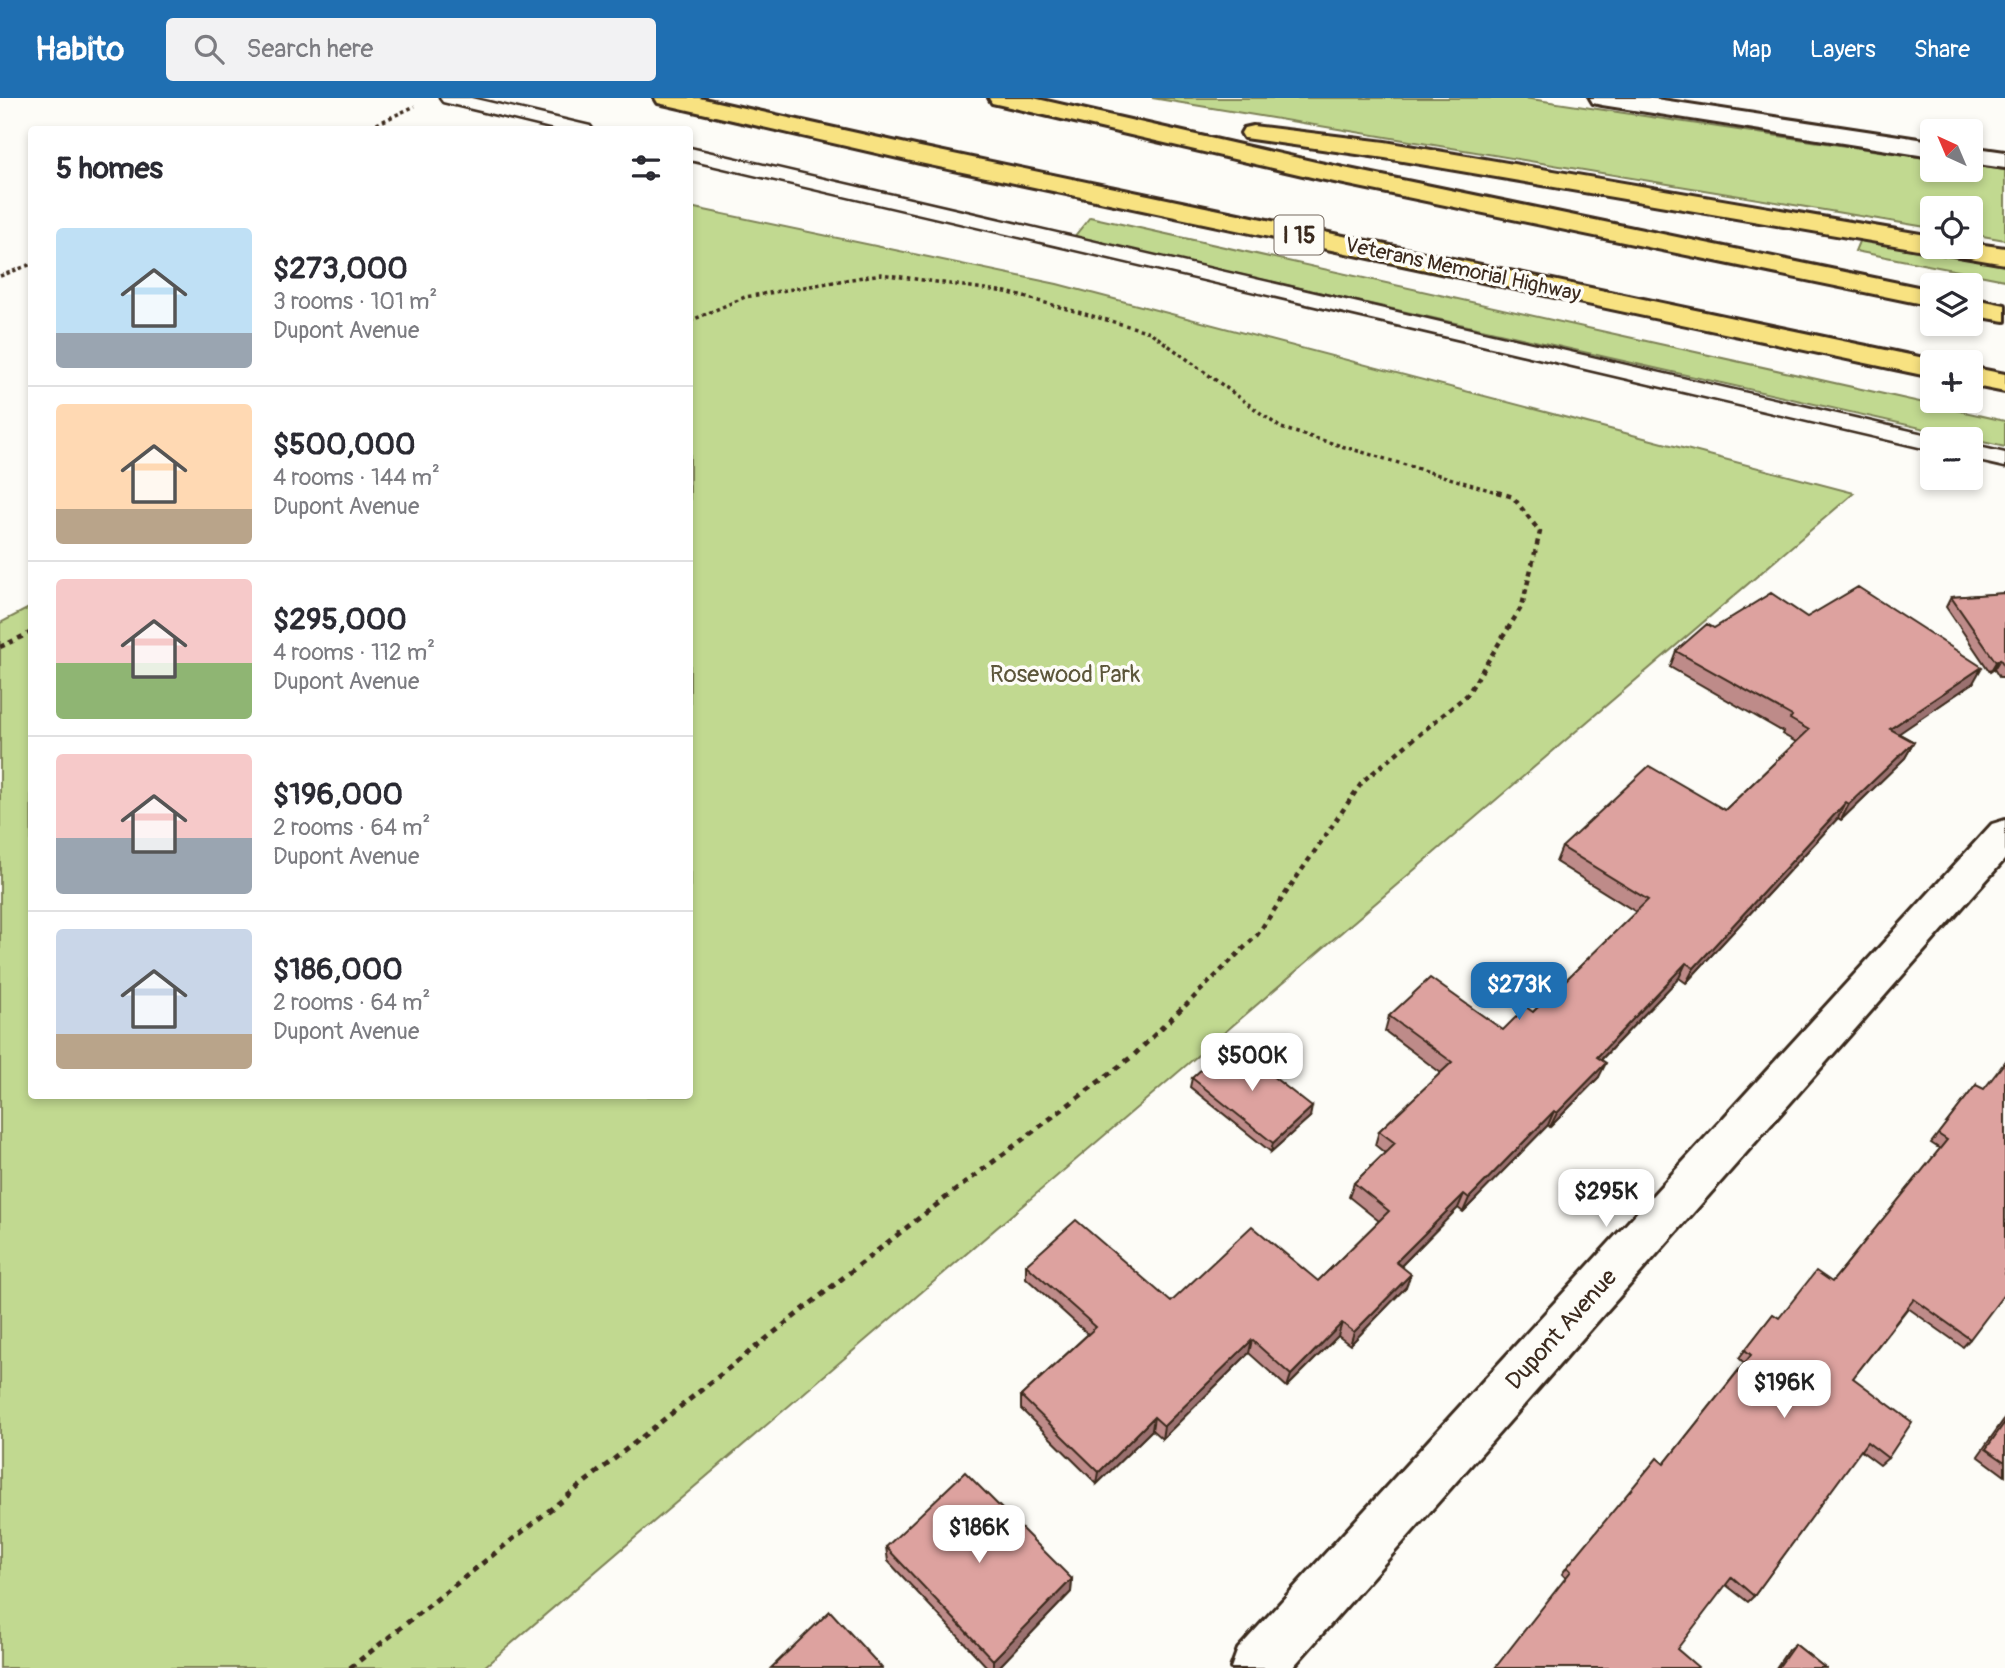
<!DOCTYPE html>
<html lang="en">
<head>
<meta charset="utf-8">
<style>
  :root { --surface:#fff; --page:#f2f2f3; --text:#2b2b33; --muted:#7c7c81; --line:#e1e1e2; --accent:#1f6fb2 }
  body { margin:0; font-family:Pangolin,sans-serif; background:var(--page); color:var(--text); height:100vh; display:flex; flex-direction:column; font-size:26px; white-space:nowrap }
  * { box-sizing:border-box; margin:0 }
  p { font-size:23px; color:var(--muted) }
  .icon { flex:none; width:38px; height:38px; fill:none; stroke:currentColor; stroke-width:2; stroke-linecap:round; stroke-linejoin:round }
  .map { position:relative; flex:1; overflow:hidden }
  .sheet { position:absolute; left:28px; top:28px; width:665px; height:973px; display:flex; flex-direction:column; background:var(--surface); border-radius:7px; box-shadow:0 4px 10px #0003 }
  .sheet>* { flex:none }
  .needle { width:46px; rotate:316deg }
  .tools { position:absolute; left:1920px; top:21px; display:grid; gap:14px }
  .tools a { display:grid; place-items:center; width:63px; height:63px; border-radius:7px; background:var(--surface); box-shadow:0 4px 10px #0003; font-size:35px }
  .price { position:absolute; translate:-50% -60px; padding:0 16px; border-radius:14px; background:#fff; color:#222; font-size:23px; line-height:46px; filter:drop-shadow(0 2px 4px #0008) }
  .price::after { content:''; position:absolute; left:50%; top:42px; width:21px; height:16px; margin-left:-10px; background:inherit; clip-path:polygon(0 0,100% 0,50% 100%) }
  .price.selected { background:var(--accent); color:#fff }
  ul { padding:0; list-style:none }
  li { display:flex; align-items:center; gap:21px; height:175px; padding:0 28px }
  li+li { border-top:2px solid var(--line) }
  li span { display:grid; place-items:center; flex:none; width:196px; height:140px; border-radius:7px; color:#555 }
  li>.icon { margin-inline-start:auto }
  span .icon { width:84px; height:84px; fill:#fffc; stroke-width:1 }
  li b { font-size:30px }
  h2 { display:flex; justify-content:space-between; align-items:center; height:84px; padding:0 28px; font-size:30px }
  header { display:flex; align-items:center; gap:42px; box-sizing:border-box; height:98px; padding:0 35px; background:var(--accent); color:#fff }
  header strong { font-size:33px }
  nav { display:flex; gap:38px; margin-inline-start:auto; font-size:24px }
  .search { width:490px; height:63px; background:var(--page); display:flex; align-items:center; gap:18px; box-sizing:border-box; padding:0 24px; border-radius:7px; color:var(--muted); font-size:26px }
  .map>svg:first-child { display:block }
  .green { fill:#c1d990; stroke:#7e8257; stroke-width:2 }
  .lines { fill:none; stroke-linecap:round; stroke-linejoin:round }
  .lane-casing { stroke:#3b2a1e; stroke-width:5 }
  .street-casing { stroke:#3b2a1e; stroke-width:6 }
  .highway-casing { stroke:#3b2a1e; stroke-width:6 }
  .path-far2 { stroke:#3b2a1e; stroke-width:3.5; stroke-dasharray:3.5 3.5; stroke-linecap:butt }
  .path-far1 { stroke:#3b2a1e; stroke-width:4.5; stroke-dasharray:5 5; stroke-linecap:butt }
  .path { stroke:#3b2a1e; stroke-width:5; stroke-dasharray:6 6; stroke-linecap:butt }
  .lane { fill:#fdfcf7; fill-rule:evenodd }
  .street { fill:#fdfcf7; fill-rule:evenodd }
  .highway { fill:#f8e281; fill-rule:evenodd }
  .wall { fill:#be8b89; stroke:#3b2a1e; stroke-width:2 }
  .shaded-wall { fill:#9b716f; stroke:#3b2a1e; stroke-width:2 }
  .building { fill:#dda29f; stroke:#3b2a1e; stroke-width:2 }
  .labels { text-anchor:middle; stroke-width:7; stroke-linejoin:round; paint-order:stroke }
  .far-street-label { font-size:21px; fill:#3b2a1e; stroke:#fdfcf7 }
  .shield { fill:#fdfcf7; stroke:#75695f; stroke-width:2 }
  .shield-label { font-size:23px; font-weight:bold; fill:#3b2a1e }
  .park-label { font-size:24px; fill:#5c563a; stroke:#fdfcf7 }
  .street-label { font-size:24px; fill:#3b2a1e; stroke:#fdfcf7 }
</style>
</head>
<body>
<header>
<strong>Habito</strong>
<div class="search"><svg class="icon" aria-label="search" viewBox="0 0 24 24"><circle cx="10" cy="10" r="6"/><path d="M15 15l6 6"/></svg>Search here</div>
<nav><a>Map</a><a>Layers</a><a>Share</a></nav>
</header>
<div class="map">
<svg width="2005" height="1570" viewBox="0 0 2005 1570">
  <rect width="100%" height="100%" fill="#fdfcf7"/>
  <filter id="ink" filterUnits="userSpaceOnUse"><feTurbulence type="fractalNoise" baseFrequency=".0143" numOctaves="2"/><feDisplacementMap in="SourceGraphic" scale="14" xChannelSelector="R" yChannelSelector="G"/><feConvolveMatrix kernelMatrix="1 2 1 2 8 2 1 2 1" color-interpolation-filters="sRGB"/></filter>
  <g filter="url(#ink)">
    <path class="green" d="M1152,0H1524L1932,61V72H1970L1971,67L2005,72V142L1971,136L1970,110H1932V130Z
      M690,109L1057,186L1854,395L483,1570H0V525L31,509L32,998H690Z
      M1090,119L2005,323V349L1074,139Z
      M1860,141L2005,166V182L1855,153Z"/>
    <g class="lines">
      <defs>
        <path id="lane" d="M440,0H471L590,28L593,32H559L443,4Z
          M690,50L1932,338L1941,341H1932V352L690,62Z
          M1970,347L2005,355V369L1970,361Z"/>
        <path id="street" d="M1590,0H1649L1932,43V59L1602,7L1593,5Z
          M1970,49L2005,54V70L1970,65Z
          M2005,722V761L1292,1570H1231L1238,1551L1992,726Z"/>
        <path id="highway" d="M655,0H699L920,49L1943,264H1932V279L920,65L667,7L658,5Z
          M989,0H1033L1320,65L1932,192V208L1320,81L1001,7L992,5Z
          M1253,28L1385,44L1932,138V149H1970V145L2005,150V166L1385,60L1244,40L1241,35L1244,30Z
          M1970,200L2005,207V223L1970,217Z
          M1970,269L2005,276V294L1970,287Z"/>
      </defs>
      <use href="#lane" class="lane-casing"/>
      <use href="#street" class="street-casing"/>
      <use href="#highway" class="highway-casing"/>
      <path class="path-far2" d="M364,32L415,8
        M0,178L32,166
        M690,223L745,199L881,176L1006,194L1150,234L1281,330L1503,396"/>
      <path class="path-far1" d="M0,549L32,534
        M1185,908L1257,837L1363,683L1467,597L1522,508L1540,434L1513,399L1497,394"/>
      <path class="path" d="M350,1570L906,1130L1134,957L1186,906"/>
      <use href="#lane" class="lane"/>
      <use href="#street" class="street"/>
      <use href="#highway" class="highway"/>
    </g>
    <path class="wall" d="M2005,495V579H1999L1994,571L1990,574L1946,509L1951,499Z
      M1807,519L1973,585L1898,635L1914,644L1905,660L1841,722L1838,720L1686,885L1679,880L1601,962L1599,979L1550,1029L1548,1027L1463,1114L1458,1110L1401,1168L1406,1189L1350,1247L1338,1238L1287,1289L1249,1255L1162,1341L1152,1332L1097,1386L1021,1311V1298L1088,1236L1026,1180V1167L1171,1204L1318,1183L1379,1123L1349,1099L1354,1085L1385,1055L1375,1047L1379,1033L1441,975L1385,933L1389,918L1503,932L1533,914L1636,814L1556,764L1562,749L1725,712L1796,644L1782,636L1783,634L1670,569L1676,553L1714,530Z
      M1192,980L1310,1019L1271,1054L1190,989Z
      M1976,987L1970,1241L1963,1249L1908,1210L1853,1280L1888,1360L1880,1367L1860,1352L1754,1498L1748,1504L1726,1487L1565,1479L1562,1476L1567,1469L1664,1366L1744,1265L1739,1260L1773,1216L1779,1220L1832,1184L1940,1051L1931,1045Z
      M2005,1320V1378L1978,1358Z
      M886,1449L1072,1481L1071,1494L998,1570H988L888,1463Z
      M1795,1546L1825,1570H1776L1788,1552Z"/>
    <path class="shaded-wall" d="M2000,561L1994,571L1990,574L1996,564Z
      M1982,569L1973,585L1882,647L1890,631Z
      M1914,644L1905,660L1841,722L1849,706Z
      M1846,704L1838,720L1686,885L1694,870Z
      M1686,865L1679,880L1590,973L1597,959Z
      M1606,965L1599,979L1550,1029L1557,1015Z
      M1312,1009L1310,1019L1271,1054L1273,1045Z
      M1554,1013L1548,1027L1463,1114L1469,1100Z
      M1464,1096L1458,1110L1392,1177L1396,1164Z
      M1411,1176L1406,1189L1350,1247L1354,1234Z
      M1342,1225L1338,1238L1287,1289L1291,1277Z
      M1252,1242L1249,1255L1162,1341L1164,1328Z
      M1154,1319L1152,1332L1097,1386L1099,1374Z
      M1072,1481L1071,1494L998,1570H993V1562Z"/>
    <path class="building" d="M1858,489L1982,569L1890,631L1914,644L1849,706L1846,704L1694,870L1686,865L1597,959L1606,965L1557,1015L1554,1013L1469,1100L1464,1096L1396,1164L1411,1176L1354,1234L1342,1225L1291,1277L1252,1242L1164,1328L1154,1319L1099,1374L1021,1298L1096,1229L1026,1167L1076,1122L1171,1204L1252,1128L1318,1183L1389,1113L1354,1085L1395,1045L1379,1033L1452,964L1389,918L1430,880L1503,932L1526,909L1533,914L1648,802L1562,749L1649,668L1725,712L1809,632L1790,621L1792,618L1676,553L1707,526L1714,530L1771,495L1807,519Z
      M2005,495V569L2000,561L1996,564L1951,499Z
      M1230,945L1312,1009L1273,1045L1192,980Z
      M2005,964V1195L1970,1241L1914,1201L1853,1280L1912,1324L1888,1360L1867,1344L1754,1498L1732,1479L1677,1551L1698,1569L1697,1570H1495L1571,1473L1567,1469L1657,1360L1664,1366L1751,1257L1745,1252L1773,1216L1779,1220L1816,1173L1832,1184L1947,1042L1938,1036L1976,987L1984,991Z
      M2005,1324V1364L1986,1351Z
      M965,1374L1072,1481L993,1562L886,1449Z
      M830,1513L882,1570H771Z
      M1795,1546L1825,1570H1778Z"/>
  </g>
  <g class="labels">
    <g class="far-street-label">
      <text transform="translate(1463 171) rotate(12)" y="7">Veterans Memorial Highway</text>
    </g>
    <rect class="shield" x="1274.5" y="117.5" width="49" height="39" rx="5"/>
    <g class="shield-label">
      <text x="1299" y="145">I 15</text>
    </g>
    <g class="park-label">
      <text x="1065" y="584">Rosewood Park</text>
    </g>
    <g class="street-label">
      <text transform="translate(1561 1231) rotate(-48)" y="8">Dupont Avenue</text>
    </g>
  </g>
</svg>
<div class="tools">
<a><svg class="needle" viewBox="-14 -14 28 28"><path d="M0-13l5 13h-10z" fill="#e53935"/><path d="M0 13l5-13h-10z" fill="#7c7c81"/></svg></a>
<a><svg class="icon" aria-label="locate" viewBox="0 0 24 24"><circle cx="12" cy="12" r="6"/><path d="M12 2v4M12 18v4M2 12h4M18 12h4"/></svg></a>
<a><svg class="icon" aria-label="layers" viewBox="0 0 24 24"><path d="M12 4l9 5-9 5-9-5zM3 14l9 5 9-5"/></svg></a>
<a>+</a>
<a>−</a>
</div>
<b class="price selected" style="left:1519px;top:924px">$273K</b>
<b class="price" style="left:1252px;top:995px">$500K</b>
<b class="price" style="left:1606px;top:1131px">$295K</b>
<b class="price" style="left:1784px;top:1322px">$196K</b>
<b class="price" style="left:979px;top:1467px">$186K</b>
<section class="sheet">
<h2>5 homes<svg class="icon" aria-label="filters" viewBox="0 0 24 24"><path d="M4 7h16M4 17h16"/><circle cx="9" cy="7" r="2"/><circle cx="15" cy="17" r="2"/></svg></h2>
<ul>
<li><span style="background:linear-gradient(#bfe0f5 75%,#9aa5b1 0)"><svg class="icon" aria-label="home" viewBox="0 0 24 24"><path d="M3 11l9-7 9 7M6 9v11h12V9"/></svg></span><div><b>$273,000</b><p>3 rooms · 101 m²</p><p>Dupont Avenue</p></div></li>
<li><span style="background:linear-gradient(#ffd9b3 75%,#b9a48a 0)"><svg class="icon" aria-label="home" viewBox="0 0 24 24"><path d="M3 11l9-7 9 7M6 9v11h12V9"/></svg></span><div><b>$500,000</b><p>4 rooms · 144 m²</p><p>Dupont Avenue</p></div></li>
<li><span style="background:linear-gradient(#f6c9c9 60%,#8fb573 0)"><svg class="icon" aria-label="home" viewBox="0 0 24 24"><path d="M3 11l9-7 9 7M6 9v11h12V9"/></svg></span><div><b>$295,000</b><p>4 rooms · 112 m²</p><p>Dupont Avenue</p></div></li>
<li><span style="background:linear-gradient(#f6c9c9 60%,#9aa5b1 0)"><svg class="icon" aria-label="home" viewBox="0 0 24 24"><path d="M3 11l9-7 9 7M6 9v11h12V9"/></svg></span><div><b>$196,000</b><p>2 rooms · 64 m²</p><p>Dupont Avenue</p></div></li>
<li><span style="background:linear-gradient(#c9d6e8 75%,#b9a48a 0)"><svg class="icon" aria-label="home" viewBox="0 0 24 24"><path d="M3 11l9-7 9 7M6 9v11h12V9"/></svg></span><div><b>$186,000</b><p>2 rooms · 64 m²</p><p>Dupont Avenue</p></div></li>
</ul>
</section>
</div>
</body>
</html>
